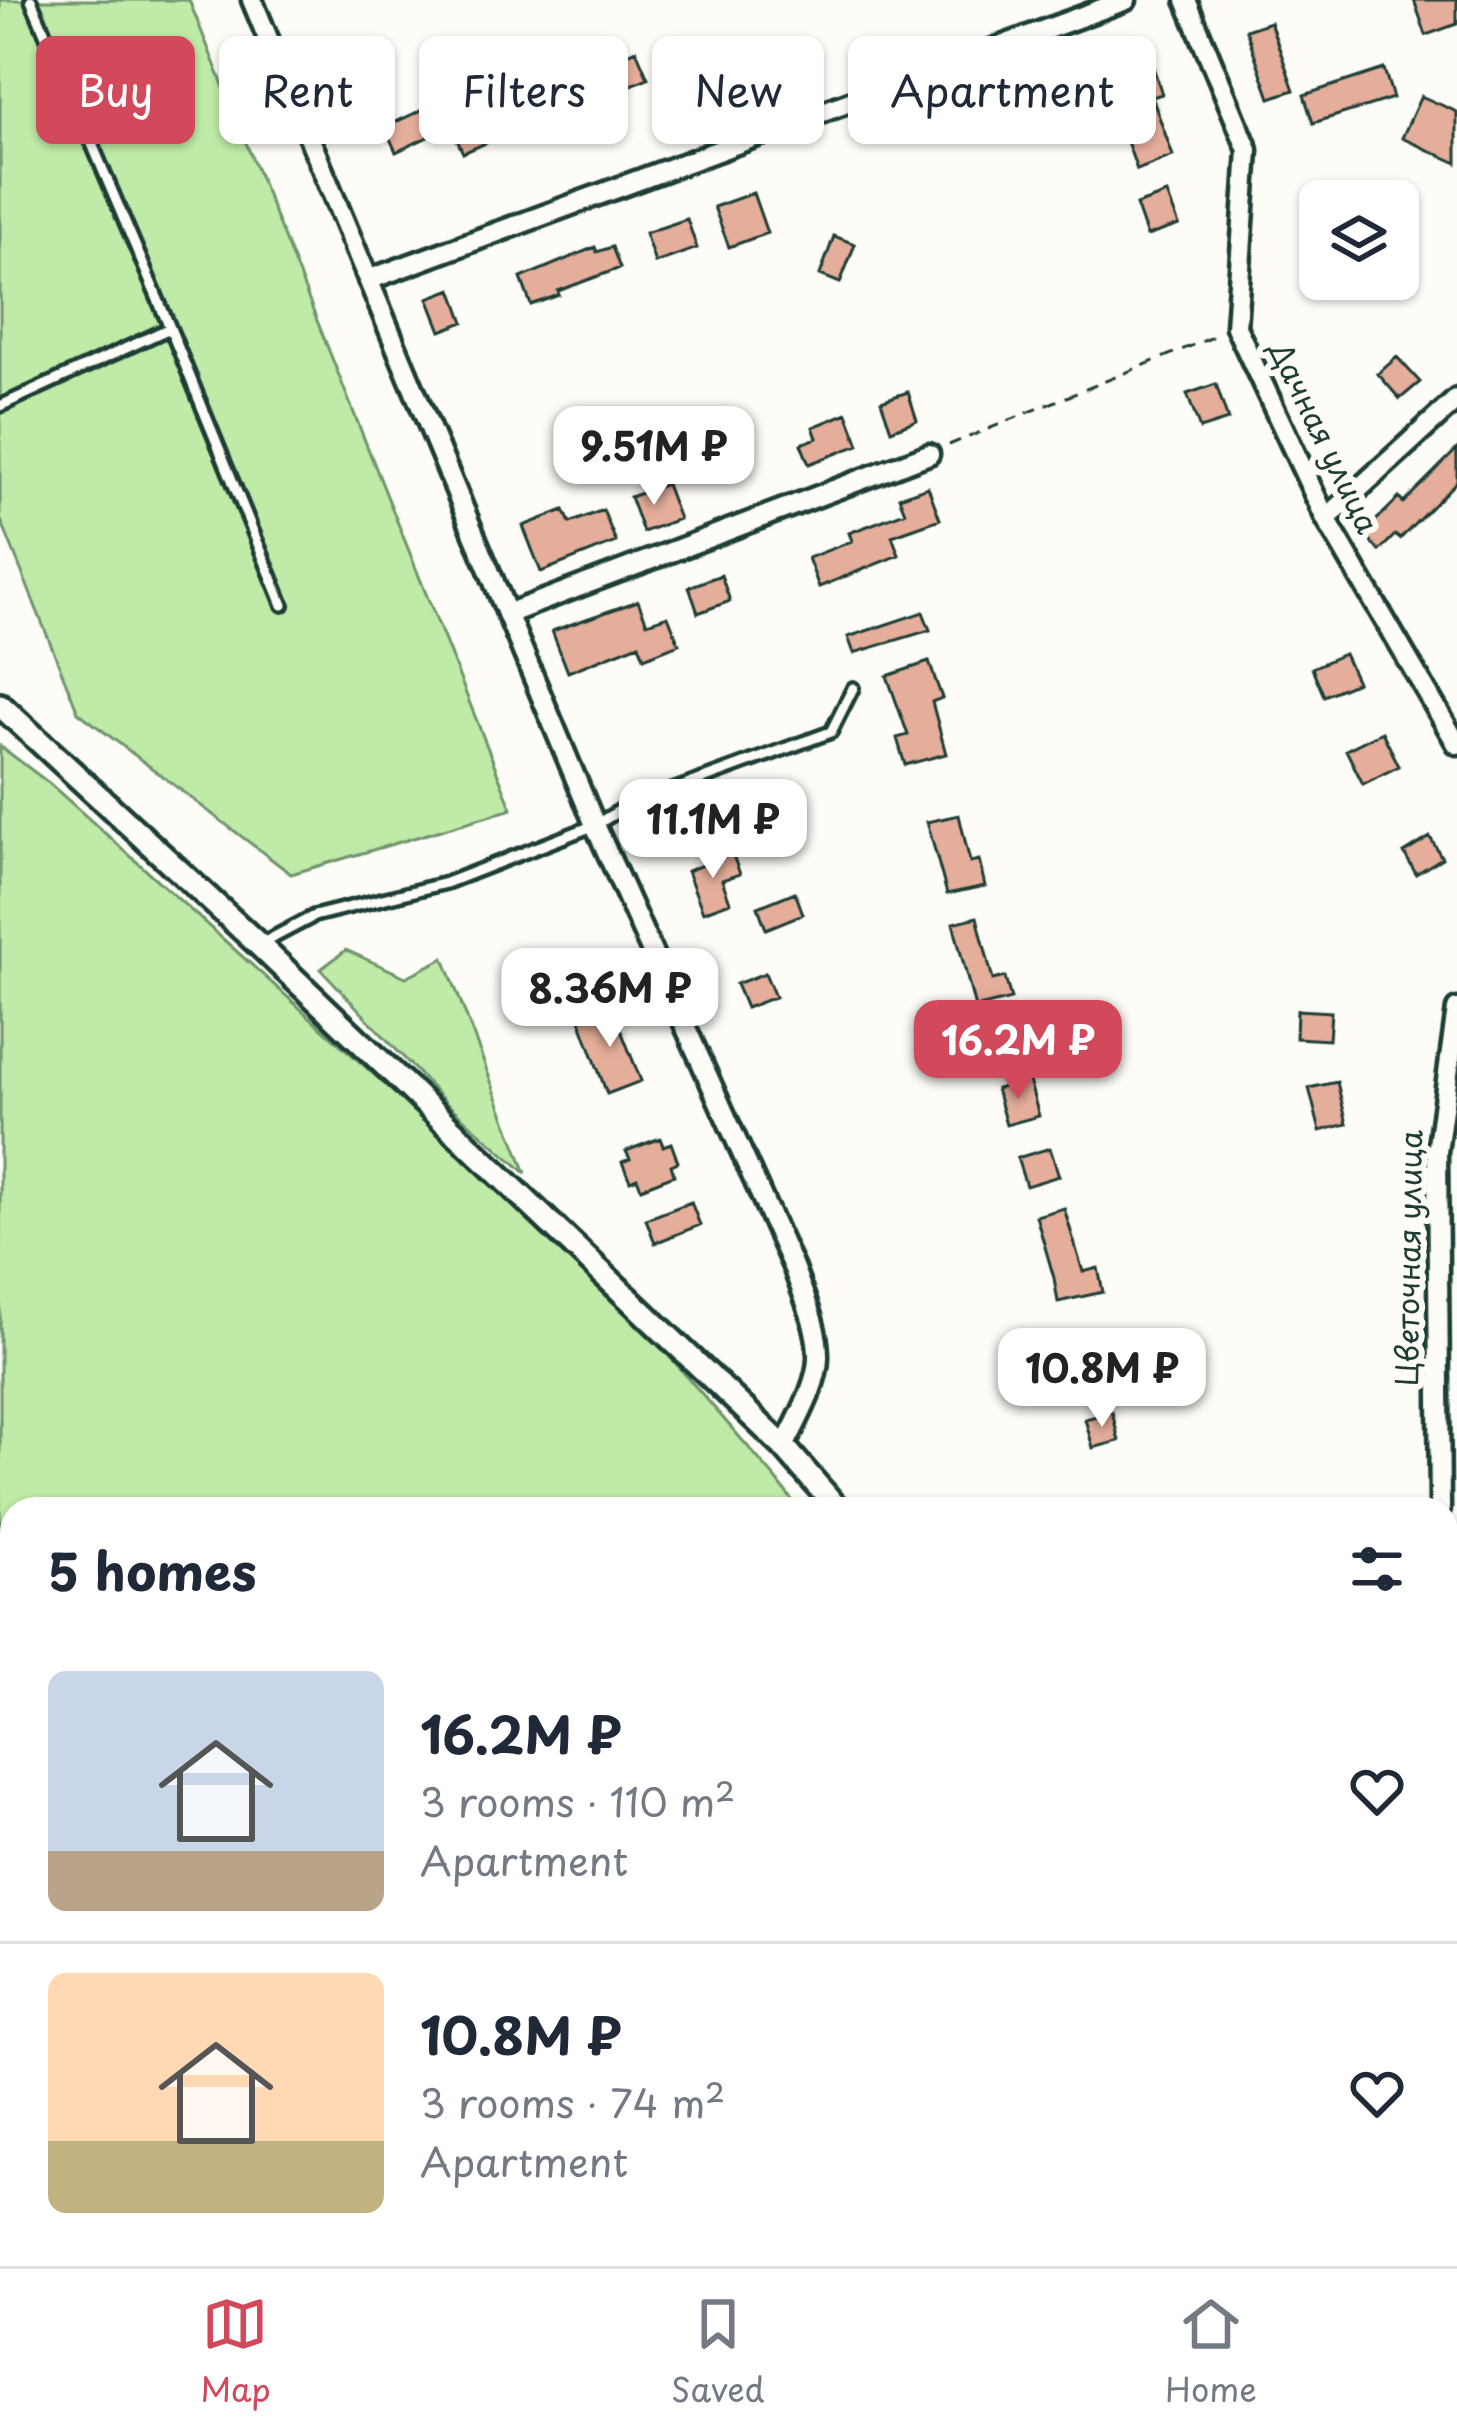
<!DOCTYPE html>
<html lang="en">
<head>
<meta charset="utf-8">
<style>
  :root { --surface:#fff; --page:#f6f6f7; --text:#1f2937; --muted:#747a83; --line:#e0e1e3; --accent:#d1495b }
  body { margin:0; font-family:"Playpen Sans",sans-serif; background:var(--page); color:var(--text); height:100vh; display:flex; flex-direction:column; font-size:45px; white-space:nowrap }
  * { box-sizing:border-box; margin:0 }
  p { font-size:39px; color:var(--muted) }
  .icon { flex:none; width:66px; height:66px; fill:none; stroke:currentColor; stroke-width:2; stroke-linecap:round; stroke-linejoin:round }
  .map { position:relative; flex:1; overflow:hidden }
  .sheet { position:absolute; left:0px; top:1497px; width:1458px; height:771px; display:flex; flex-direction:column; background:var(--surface); border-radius:36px 36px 0 0; box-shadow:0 3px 9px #0004 }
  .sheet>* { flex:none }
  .guide { position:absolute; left:36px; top:36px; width:1386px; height:108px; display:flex; gap:24px }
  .controls { position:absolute; left:1299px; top:180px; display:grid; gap:24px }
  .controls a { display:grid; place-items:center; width:120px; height:120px; border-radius:18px; background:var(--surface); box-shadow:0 3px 9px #0004; font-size:60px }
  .price { position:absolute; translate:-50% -102px; padding:0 27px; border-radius:24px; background:#fff; color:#222; font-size:39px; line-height:78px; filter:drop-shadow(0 3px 6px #0008) }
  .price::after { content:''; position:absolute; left:50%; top:72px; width:36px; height:27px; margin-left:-18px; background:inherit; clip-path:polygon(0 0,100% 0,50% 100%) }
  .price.active { background:var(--accent); color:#fff }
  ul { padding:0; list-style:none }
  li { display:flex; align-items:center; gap:36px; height:300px; padding:0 48px }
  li+li { border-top:3px solid var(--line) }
  li span { display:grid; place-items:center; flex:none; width:336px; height:240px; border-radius:18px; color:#555 }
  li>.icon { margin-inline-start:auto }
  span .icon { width:144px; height:144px; fill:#fffc; stroke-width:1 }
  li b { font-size:51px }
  h2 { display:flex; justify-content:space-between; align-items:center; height:144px; padding:0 48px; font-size:51px }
  .chip { padding:0 42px; border-radius:18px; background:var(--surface); box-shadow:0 3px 9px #0004; font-size:42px; line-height:108px }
  .chip.active { background:var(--accent); color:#fff }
  .tabs { display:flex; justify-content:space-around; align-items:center; height:168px; border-top:3px solid var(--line); background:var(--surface); font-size:33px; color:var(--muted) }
  .tabs a { display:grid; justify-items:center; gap:6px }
  .tabs .active { color:var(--accent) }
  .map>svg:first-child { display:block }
  .built { fill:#f6e5db }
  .green { fill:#bfeaa7; stroke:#6f946e; stroke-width:3 }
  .building { fill:#e5ae9b; stroke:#1f3d34; stroke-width:3 }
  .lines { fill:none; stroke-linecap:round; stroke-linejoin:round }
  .service-casing { stroke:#1f3d34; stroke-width:18 }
  .minor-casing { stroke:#1f3d34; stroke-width:27 }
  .tertiary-casing { stroke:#1f3d34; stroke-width:30 }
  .path { stroke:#1f3d34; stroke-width:3; stroke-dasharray:12 9; stroke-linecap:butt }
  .service { stroke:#fdfcf7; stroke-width:9 }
  .minor { stroke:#fdfcf7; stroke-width:18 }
  .tertiary { stroke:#fdfcf7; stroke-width:21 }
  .labels { text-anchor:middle; stroke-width:12; stroke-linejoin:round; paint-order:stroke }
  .street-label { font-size:30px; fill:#1f3d34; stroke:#fdfcf7 }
</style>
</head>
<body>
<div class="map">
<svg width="1457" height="2266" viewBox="0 0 1457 2266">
  <rect width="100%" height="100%" fill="#fdfcf7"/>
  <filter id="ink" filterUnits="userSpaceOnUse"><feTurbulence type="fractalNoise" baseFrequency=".00833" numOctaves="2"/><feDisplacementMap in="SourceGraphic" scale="24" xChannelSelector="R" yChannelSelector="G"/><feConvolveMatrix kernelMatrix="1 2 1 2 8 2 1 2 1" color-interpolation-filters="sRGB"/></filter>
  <g filter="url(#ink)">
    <path class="built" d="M653,2256H908L912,2266H660Z"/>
    <path class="green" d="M0,0H189L512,809L291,874L78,712L0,518Z
      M0,746L50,784L602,1279L776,1479L799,1509H12V1711L0,1704Z
      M346,950L406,977L444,958L526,1173L447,1104L321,969Z
      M0,1757L12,1765V2121L0,2135Z"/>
    <path class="building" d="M1414,0H1457V24L1426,35Z
      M1270,22L1294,90L1270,98L1246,30Z
      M636,50L648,78L613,93L601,65Z
      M1149,55L1162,94L1152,97L1173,156L1137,170L1125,136L1146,129L1123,64Z
      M1384,69L1393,98L1313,123L1304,95Z
      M556,78L569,114L539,124L527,87Z
      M1081,79L1094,115L1057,128L1044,93Z
      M1421,96L1457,112V163L1402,138Z
      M488,102L502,136L463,153L448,119Z
      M424,109L436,133L396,152L385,127Z
      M753,193L767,233L729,247L714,207Z
      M1167,194L1179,225L1147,236L1136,205Z
      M687,219L697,248L655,263L645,233Z
      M834,236L855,244L840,283L820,275Z
      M595,247L597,252L612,247L620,268L558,291L559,295L531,305L521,278Z
      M452,289L464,322L441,331L428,298Z
      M1397,357L1420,382L1400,399L1378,374Z
      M1216,384L1228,420L1200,429L1187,394Z
      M908,392L917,420L891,430L881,401Z
      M847,413L859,445L809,464L801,444L817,438L813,427Z
      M1457,449V481L1400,539L1395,535L1379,551L1363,533L1399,498L1403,503Z
      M666,484L679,519L643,532L630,497Z
      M928,487L940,519L892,536L899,555L819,587L808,558L852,541L849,533L905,512L899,497Z
      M564,510L570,523L603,510L616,542L541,572L523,526Z
      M721,575L730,601L698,613L689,587Z
      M638,601L647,623L668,616L679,644L644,658L639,644L568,672L552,631Z
      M923,612L930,630L854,653L848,637Z
      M1344,654L1357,682L1324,696L1312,668Z
      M929,662L942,698L932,702L946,754L905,765L897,738L908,735L887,676Z
      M1382,732L1399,766L1363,784L1346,750Z
      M758,791L767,813L736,826L727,803Z
      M959,815L970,862L979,860L985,886L947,894L927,822Z
      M1430,837L1442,858L1416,874L1404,853Z
      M732,853L740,874L722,880L730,902L703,912L687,871Z
      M795,892L803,914L766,929L758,907Z
      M977,917L993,980L1005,977L1011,999L975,1008L953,923Z
      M765,973L775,997L746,1008L736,984Z
      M611,1005L641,1081L607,1094L579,1017Z
      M1297,1010L1331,1012L1329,1040L1296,1038Z
      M1029,1080L1039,1116L1006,1125L996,1089Z
      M1337,1082L1347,1124L1320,1131L1309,1088Z
      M660,1138L663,1146L671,1143L678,1162L671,1165L674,1175L641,1188L637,1178L630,1181L622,1162L630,1159L626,1151Z
      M1050,1148L1059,1176L1026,1186L1017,1158Z
      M691,1202L700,1225L655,1243L646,1219Z
      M1064,1208L1083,1272L1098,1268L1103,1292L1058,1302L1054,1278L1036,1216Z
      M1093,1332L1099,1352L1065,1362L1060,1341Z
      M1112,1412L1119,1441L1093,1448L1085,1419Z"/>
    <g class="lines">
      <defs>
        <path id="service" d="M31,0L170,328
          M0,406L170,328L283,605
          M259,945L314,916L446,883L595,825L624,808L831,732L853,688
          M0,2186L12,2179"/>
        <path id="minor" d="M252,0L595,825L794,1269C803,1295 818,1326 818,1355C819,1383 796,1422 784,1447
          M1186,0L1248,150L1236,327L1326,519L1457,744
          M368,280L1126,0
          M1326,519L1457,399
          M507,614L929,454
          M1440,1509L1437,1152L1457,1009
          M1446,1654L1453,1821L1446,1956
          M1446,2180L1457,2183
          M1274,2266L1283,2256"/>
        <path id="tertiary" d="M0,705L259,945L784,1447L838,1509
          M1224,2256L1227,2266"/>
      </defs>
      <use href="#service" class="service-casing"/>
      <use href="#minor" class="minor-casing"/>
      <use href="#tertiary" class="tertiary-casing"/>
      <path class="path" d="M949,445L1218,335"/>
      <use href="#service" class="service"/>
      <use href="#minor" class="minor"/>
      <use href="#tertiary" class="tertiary"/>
    </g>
  </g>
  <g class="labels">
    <g class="street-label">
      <text transform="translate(1323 438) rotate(64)" y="10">Дачная улица</text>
      <text transform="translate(1410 1258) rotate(-89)" y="10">Цветочная улица</text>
    </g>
  </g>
</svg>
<div class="controls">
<a><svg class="icon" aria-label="layers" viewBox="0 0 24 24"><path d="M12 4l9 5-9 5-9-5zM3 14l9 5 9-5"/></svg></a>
</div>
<b class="price" style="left:654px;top:508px">9.51M ₽</b>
<b class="price" style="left:713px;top:881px">11.1M ₽</b>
<b class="price" style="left:610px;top:1050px">8.36M ₽</b>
<b class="price active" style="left:1018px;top:1102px">16.2M ₽</b>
<b class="price" style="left:1102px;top:1430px">10.8M ₽</b>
<div class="guide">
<a class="chip active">Buy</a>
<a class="chip">Rent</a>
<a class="chip">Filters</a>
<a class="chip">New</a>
<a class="chip">Apartment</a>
</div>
<section class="sheet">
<h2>5 homes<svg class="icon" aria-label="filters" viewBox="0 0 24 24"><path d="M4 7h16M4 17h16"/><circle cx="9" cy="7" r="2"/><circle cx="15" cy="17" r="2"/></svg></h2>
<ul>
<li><span style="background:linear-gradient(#c9d6e8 75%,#b9a48a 0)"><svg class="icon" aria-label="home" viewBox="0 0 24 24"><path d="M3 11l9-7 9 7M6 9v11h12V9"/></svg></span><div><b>16.2M ₽</b><p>3 rooms · 110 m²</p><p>Apartment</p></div><svg class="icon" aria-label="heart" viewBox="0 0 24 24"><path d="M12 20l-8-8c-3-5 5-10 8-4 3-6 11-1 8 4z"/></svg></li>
<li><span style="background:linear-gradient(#ffd9b3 70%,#c2b280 0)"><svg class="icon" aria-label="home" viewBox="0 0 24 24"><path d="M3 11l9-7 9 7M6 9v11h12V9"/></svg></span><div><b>10.8M ₽</b><p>3 rooms · 74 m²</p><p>Apartment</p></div><svg class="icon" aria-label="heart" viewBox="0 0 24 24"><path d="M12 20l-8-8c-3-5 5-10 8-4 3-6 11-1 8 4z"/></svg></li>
</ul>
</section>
</div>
<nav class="tabs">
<a class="active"><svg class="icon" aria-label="map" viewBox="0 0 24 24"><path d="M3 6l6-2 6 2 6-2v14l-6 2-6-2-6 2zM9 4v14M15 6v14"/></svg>Map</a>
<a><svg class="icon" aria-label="saved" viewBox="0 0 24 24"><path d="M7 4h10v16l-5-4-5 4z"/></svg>Saved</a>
<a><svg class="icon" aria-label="home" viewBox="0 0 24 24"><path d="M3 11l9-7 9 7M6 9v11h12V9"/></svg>Home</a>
</nav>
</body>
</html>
